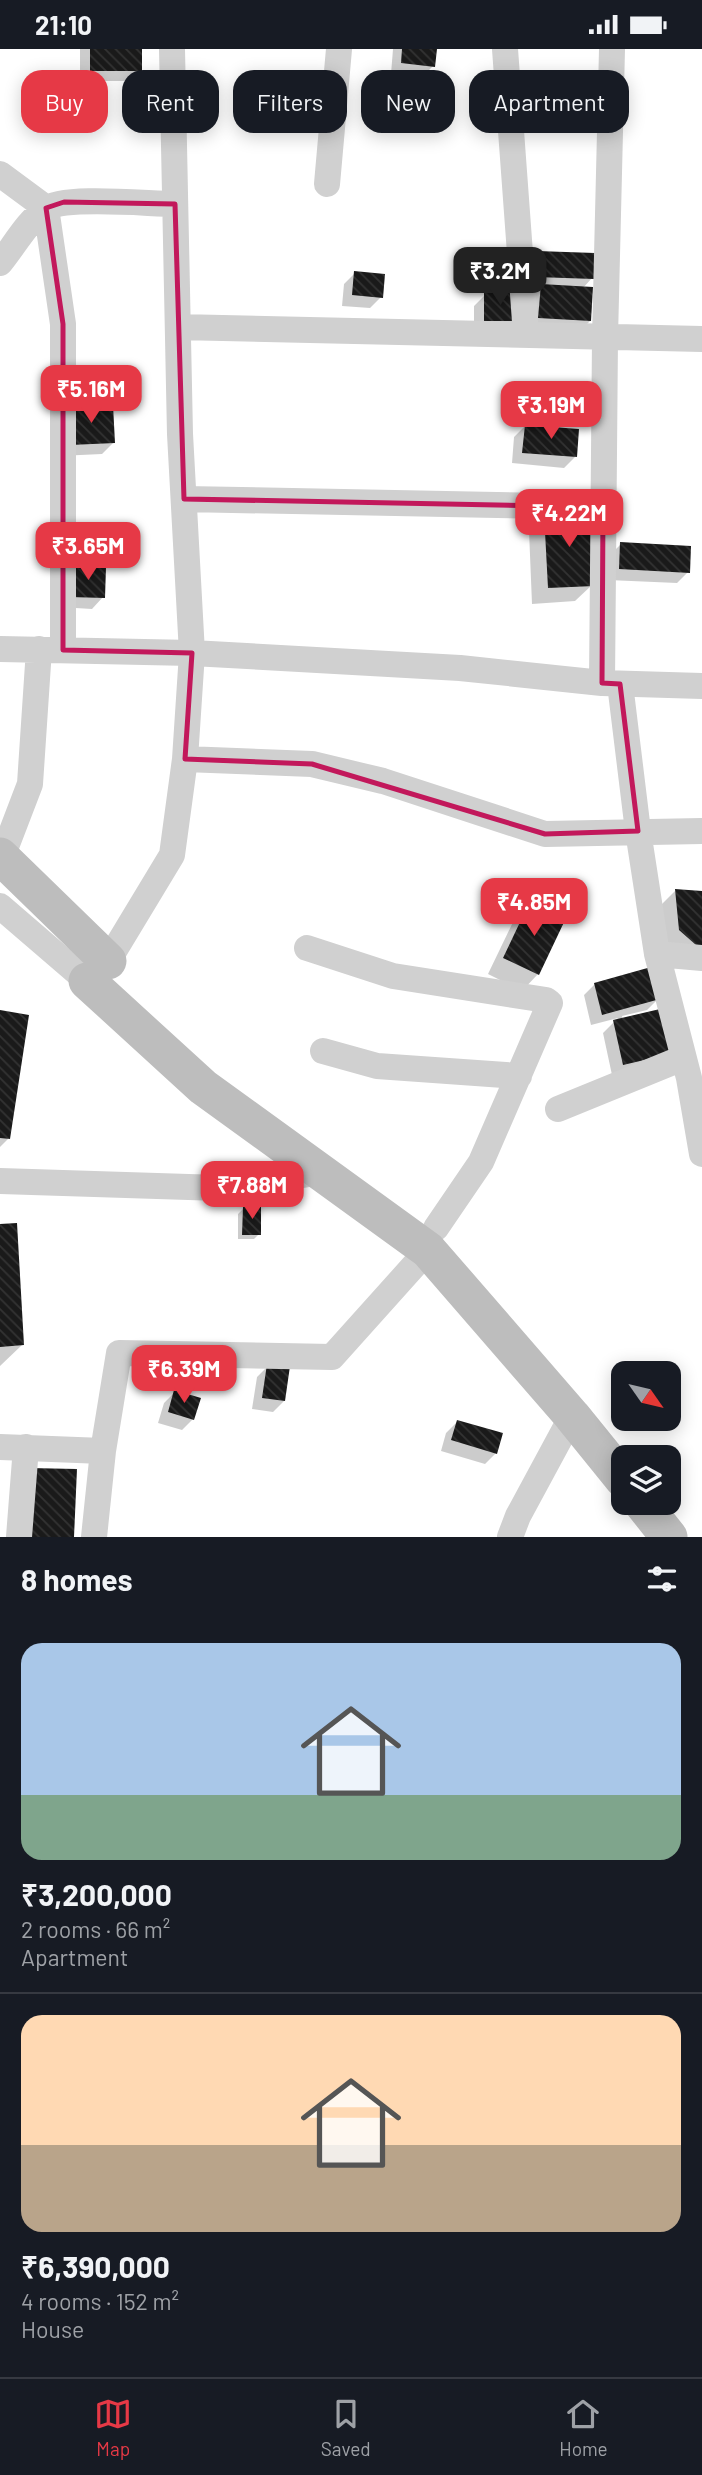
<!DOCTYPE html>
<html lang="en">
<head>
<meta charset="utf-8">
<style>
  :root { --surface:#171b24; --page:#242831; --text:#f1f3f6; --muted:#9ea1a6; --line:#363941; --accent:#e63946 }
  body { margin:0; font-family:Barlow,sans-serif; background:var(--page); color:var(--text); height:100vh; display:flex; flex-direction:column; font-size:26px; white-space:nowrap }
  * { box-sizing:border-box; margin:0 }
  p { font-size:23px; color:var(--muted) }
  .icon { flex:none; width:38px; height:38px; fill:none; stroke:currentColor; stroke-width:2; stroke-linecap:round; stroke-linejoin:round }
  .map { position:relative; height:1488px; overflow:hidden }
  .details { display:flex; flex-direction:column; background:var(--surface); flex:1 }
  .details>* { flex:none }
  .banner { position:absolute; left:21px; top:21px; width:662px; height:63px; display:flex; gap:14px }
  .needle { width:46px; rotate:124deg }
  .tools { position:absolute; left:611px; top:1312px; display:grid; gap:14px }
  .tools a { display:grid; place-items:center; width:70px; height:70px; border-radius:14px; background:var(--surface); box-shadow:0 4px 18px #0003; font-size:35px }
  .price { position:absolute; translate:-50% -60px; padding:0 16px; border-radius:14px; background:var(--accent); color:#fff; font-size:23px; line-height:46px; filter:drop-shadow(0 2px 4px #0008) }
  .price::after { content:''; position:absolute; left:50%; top:42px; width:21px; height:16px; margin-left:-10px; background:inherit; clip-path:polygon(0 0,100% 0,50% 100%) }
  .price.current { background:#222; color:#fff }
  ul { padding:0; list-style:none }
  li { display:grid; align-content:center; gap:14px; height:371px; padding:0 21px }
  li+li { border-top:2px solid var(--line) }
  li span { display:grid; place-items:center; height:217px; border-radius:21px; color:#555 }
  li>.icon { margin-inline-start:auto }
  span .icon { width:126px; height:126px; fill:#fffc; stroke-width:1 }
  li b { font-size:30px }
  h2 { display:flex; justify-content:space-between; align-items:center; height:84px; padding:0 21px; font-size:30px }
  .pill { padding:0 24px; border-radius:21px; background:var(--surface); box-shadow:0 4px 18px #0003; font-size:24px; line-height:63px }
  .pill.current { background:var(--accent); color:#fff }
  .status { display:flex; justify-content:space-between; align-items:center; height:49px; padding:0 35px; background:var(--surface); direction:ltr }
  .status svg { height:19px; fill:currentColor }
  .tab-bar { display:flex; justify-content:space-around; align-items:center; height:98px; border-top:2px solid var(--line); background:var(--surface); font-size:19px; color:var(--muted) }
  .tab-bar a { display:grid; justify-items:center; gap:4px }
  .tab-bar .current { color:var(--accent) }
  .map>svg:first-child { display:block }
  .shadow { fill:#0003 }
  .building { fill:url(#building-back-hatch) }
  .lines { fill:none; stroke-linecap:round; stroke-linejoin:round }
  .street { stroke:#d0d0d0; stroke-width:26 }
  .secondary { stroke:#bdbdbd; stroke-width:37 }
  .marked { fill:none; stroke:#c2185b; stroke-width:5; stroke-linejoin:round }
</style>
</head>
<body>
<div class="status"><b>21:10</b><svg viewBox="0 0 49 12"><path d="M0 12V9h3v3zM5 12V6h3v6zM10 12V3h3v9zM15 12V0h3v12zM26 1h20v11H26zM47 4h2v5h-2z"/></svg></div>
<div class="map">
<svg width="702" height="1488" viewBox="0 0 702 1488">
  <defs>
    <pattern id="building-back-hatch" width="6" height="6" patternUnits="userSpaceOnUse" patternTransform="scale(1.75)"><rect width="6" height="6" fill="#1a1a1a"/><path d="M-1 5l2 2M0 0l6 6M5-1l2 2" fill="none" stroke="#333"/></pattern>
  </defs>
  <rect width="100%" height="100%" fill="#fff"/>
  <path class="shadow" d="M80,0H140V21L129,32H80Z
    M393,0H435L433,17L422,28L391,25Z
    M538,204L592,229L583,239L590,272L579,283L528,280L530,248L540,239L526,238L527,215Z
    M355,224L381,248L370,259L342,257L344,235Z
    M485,246L514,271L503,282H474V257Z
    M58,371L113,394L102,405L59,407Z
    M525,377L575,408L564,419L512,414L514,388Z
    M545,465L592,536L575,552L532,555L529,482Z
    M621,495L688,523L677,534L608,531L610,506Z
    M60,530L103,548L92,560L59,558Z
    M675,842L702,844V913L663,898L659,858Z
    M531,855L538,925L522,942L488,925L514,871Z
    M595,935L658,950L647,961L622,967L623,971L668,1004L612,1026L603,984L618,969L591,976L584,946Z
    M0,963L8,1090L0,1098Z
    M243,1160L259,1185L254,1190H238V1165Z
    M0,1176L22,1296L0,1317Z
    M268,1317L284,1352L273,1363L252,1360L257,1328Z
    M175,1343L193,1370L182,1381L158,1374L164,1354Z
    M457,1373L496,1404L485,1415L441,1402L446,1384Z"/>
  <path class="building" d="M90,0H142V22H90Z
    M402,0H437L435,18L401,14Z
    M537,202L595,204L594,230L536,228Z
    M354,222L385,225L383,249L352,246Z
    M541,235L593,238L591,272L538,269Z
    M484,244H516V272H484Z
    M113,356L115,394L70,396L68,358Z
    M525,376L579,380L577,408L522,404Z
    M590,462L594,537L548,539L544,464Z
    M620,493L691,497L690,524L619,520Z
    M71,517L106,518L105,549L69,548Z
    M675,840L702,842V896H696L679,881Z
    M530,852L566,869L539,926L503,909Z
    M651,918L660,950L602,966L594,934Z
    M660,960L670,1005L623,1016L613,971Z
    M0,961L29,966L10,1090L0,1089Z
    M243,1158H261V1186H242Z
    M17,1174L24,1296L0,1298V1175Z
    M267,1315L290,1317L285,1352L262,1349Z
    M174,1341L201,1349L194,1371L168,1363Z
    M457,1371L503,1384L497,1405L451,1391Z
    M29,1419L77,1420L74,1488H26Z"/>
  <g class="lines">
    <path class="street" d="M505,0L526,286
      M0,125L46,159L63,275V601
      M327,135L339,0
      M0,214C14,197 27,173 45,160C64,146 148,155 175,155
      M178,278L702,290
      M184,450L603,458
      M0,600L192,604L460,619L602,634L702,637
      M602,634L605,289L612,0
      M620,635L638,782L657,905L689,1029L702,1105
      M185,710L312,715L383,732L545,785L702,782
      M2,808L30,735L39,600
      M0,857L87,932L108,912L172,806L185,710L192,604L180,385L172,0
      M307,899L393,927L546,951L550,954L481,1113L436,1179
      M657,905L702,909
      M323,1002L377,1017L519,1027
      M558,1060L683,1009
      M0,1132L220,1139L322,1123
      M0,1398L103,1402
      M19,1488L26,1398
      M94,1488L103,1402L119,1304L332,1308L428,1201
      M510,1488L518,1467L572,1367"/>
    <path class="secondary" d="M0,807L108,912
      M87,932L203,1038L428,1201L572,1367L623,1430
      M642,1454L669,1488"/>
  </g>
  <path class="marked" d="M64,153L175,155L184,450L603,458L602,634L620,635L638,782L545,785L312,715L185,710L192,604L63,601V275L46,159Z"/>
</svg>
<div class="tools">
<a><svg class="needle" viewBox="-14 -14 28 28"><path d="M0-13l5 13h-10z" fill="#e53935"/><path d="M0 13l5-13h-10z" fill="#9ea1a6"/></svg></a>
<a><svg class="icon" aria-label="layers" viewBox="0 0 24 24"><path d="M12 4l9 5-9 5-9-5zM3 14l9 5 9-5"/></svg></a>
</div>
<b class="price current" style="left:500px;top:258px">₹3.2M</b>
<b class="price" style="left:91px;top:376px">₹5.16M</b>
<b class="price" style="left:551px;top:392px">₹3.19M</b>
<b class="price" style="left:569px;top:500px">₹4.22M</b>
<b class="price" style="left:88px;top:533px">₹3.65M</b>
<b class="price" style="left:534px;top:889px">₹4.85M</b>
<b class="price" style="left:252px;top:1172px">₹7.88M</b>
<b class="price" style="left:184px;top:1356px">₹6.39M</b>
<div class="banner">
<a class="pill current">Buy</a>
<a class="pill">Rent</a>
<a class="pill">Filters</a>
<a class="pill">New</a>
<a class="pill">Apartment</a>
</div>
</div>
<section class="details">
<h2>8 homes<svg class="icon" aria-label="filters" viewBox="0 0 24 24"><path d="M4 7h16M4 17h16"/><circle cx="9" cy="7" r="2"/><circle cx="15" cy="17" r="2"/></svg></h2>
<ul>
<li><span style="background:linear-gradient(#a9c7e8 70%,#7fa58c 0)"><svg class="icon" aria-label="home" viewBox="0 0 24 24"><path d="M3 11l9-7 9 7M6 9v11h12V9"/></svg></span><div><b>₹3,200,000</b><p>2 rooms · 66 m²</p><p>Apartment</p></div></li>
<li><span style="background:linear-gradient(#ffd9b3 60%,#b9a48a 0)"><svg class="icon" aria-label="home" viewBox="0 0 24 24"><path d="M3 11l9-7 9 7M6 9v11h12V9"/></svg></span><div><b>₹6,390,000</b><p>4 rooms · 152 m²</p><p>House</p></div></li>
</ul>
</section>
<nav class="tab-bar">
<a class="current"><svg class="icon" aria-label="map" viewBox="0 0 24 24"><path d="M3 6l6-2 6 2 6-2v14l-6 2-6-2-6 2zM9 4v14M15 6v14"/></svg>Map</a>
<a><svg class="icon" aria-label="saved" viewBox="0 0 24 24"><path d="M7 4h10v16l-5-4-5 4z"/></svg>Saved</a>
<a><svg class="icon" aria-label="home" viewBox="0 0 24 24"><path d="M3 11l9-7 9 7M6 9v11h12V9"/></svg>Home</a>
</nav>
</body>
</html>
